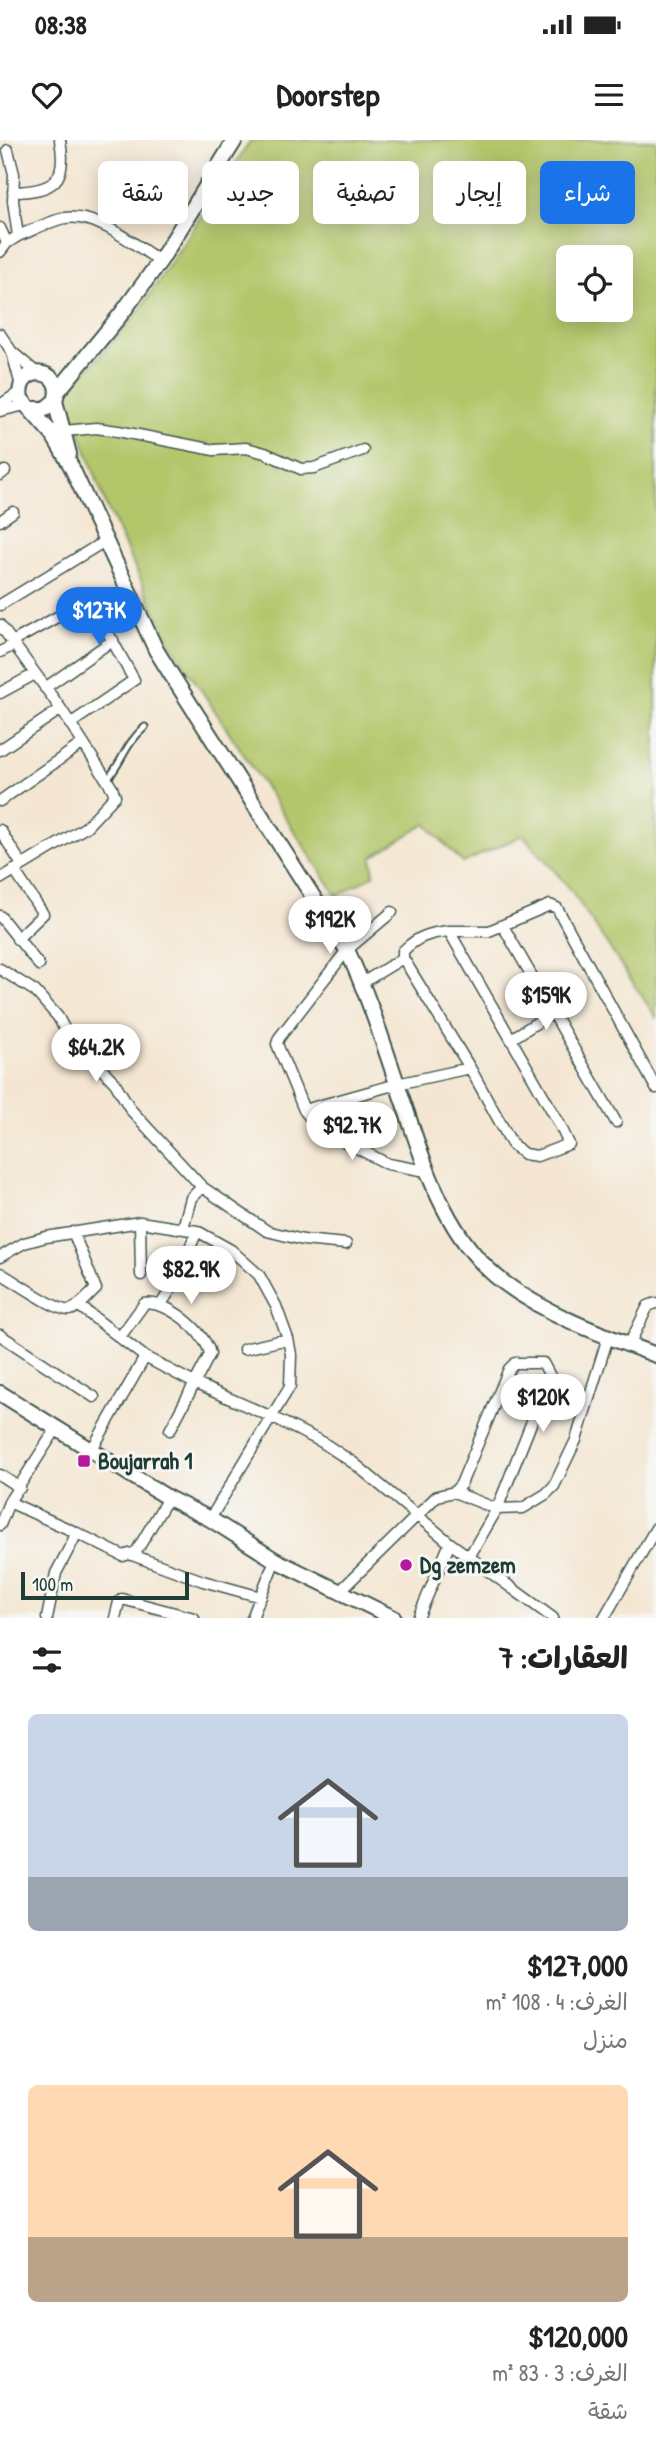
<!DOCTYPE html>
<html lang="ar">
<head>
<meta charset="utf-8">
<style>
  :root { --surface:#fff; --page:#f6f6f6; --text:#222; --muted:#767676; --accent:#1a73e8 }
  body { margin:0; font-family:"Patrick Hand","Playpen Sans Arabic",sans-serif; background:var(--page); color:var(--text); direction:rtl; height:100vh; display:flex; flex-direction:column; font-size:26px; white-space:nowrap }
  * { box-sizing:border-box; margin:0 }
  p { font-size:23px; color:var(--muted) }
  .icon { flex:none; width:38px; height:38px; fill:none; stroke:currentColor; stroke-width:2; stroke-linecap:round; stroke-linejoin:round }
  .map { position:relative; height:1478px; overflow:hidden; direction:ltr }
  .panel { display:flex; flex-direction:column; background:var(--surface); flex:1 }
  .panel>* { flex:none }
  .hud { position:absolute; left:21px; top:21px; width:614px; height:63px; direction:rtl; display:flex; gap:14px }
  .tools { position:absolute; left:556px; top:105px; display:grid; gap:14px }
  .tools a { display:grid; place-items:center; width:77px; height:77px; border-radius:10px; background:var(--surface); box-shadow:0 4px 18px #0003; font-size:35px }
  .scale { position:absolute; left:21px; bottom:18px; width:168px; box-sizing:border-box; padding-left:7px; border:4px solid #1f3d34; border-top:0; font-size:19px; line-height:24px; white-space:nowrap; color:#1f3d34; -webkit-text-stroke:5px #f6f6f2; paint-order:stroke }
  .price { position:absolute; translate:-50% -60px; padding:0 16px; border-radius:24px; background:#fff; color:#222; font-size:23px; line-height:46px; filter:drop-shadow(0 2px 4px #0008) }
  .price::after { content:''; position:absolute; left:50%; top:42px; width:21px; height:16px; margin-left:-10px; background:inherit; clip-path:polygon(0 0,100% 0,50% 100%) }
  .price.active { background:var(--accent); color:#fff }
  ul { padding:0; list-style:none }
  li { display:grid; align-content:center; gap:14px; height:371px; padding:0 28px }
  li span { display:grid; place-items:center; height:217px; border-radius:10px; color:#555 }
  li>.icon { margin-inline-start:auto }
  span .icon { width:126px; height:126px; fill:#fffc; stroke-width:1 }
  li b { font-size:30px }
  h2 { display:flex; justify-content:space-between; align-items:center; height:84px; padding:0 28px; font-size:30px }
  .chip { padding:0 24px; border-radius:10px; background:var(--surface); box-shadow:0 4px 18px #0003; font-size:24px; line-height:63px }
  .chip.active { background:var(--accent); color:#fff }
  .status { display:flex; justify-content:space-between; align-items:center; height:49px; padding:0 35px; background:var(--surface); direction:ltr }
  .status svg { height:19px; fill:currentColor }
  header { display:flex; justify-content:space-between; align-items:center; height:91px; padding:0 28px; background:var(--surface); font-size:32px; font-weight:800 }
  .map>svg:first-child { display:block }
  .green { fill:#b3c66a; stroke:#69824f; stroke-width:2; fill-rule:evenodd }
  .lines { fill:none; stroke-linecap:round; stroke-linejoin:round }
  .lane-casing { stroke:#3f564c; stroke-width:9 }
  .street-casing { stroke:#3f564c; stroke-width:13 }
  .secondary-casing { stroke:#3f564c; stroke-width:18 }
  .lane { stroke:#fff; stroke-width:5 }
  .street { stroke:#fff; stroke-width:10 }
  .secondary { stroke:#fff; stroke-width:14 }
  .poi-dot { fill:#b5179e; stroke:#f6f6f2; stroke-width:2.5 }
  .labels { text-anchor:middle; stroke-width:6; stroke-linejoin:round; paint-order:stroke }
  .poi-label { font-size:23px; font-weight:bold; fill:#1f3d34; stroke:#f6f6f2; text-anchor:start }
</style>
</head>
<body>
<div class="status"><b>08:38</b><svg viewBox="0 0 49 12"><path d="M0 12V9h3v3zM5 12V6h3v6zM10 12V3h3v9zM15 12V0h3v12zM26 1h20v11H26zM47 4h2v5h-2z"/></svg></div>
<header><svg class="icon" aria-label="menu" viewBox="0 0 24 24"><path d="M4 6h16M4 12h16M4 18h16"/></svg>Doorstep<svg class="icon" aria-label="heart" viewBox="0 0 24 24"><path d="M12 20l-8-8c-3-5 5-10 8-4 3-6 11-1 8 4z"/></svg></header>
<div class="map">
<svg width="656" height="1478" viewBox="0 0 656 1478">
  <rect width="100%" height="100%" fill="#f6f6f2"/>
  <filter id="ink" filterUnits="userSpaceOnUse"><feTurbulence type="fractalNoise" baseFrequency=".0143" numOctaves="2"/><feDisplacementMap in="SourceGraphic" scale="14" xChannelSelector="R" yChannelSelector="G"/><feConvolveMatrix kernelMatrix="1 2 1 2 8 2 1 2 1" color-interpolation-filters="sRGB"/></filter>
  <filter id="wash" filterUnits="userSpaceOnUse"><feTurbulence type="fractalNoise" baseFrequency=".00686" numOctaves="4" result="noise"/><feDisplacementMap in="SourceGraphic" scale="28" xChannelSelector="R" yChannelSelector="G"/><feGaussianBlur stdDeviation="1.57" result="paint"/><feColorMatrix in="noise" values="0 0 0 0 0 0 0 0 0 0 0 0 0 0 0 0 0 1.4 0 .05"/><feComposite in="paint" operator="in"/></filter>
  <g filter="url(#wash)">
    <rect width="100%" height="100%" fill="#f4e6d2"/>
    <path class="green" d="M251,0H656V877L568,746L523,695L463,723L426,684L372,717L374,735L337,756L169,501L106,365L66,253L135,177ZM569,117H621V170H569Z"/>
  </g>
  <g filter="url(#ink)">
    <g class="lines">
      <defs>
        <path id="lane" d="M107,640C123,621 125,604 145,587"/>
        <path id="street" d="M13,52C53,51 68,42 60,0
          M0,88L7,103
          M18,96C33,90 50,81 65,78C97,73 135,105 160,121
          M0,112L7,103L18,96L13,61L14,34L8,10
          M0,194L12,212L37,233
          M12,212L21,246
          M0,265L20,252
          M0,271L25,265
          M64,291L96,288L118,291L214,310L246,308L265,313L301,329L314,328L363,310
          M0,335L5,331
          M0,381L13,372
          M0,465L105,401
          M0,485L61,569L112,648L115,656L86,687L0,739
          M12,502L86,461L91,462L134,540L70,584
          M0,512L14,505
          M45,548L113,500
          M0,553L35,534
          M0,610L61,569
          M0,661L83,603
          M0,690L22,725
          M14,730L43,774L17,799
          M392,772L347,810L279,898L277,904L304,970L397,944L470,928
          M0,776L39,825
          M503,786L616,982
          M449,791H489L550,765L557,768L656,948
          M0,829L35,851L58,877L65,890L115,943L131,970L202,1047
          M362,843L403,818V811C417,797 429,793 449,791L559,983L569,1004L537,1016L524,1014L512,1004L470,928L403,818
          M511,899L552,873
          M304,970L318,988L388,1024L426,1031
          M140,1082L141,1135
          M183,1088L191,1058L202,1047L267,1091L303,1100L346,1104
          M0,1117L24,1103L46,1097L140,1082L197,1091L231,1110L259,1135L276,1166L288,1199L291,1214L290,1246L210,1379
          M0,1133C12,1139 59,1173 70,1170C79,1168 89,1155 96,1149L73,1092
          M78,1165L145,1217L196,1244L272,1277L322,1302L355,1324L450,1403L553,1478
          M160,1166L176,1141L197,1091
          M0,1195L94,1257
          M120,1197L144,1164C166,1159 206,1192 210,1214L170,1290
          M629,1205L648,1166L656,1163
          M244,1209L288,1199
          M91,1311L145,1217
          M0,1335L20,1348
          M9,1362L75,1392
          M0,1385L9,1362L56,1289
          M132,1415L203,1441L261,1457
          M469,1417L497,1369L523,1368L546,1354L554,1346L576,1300L608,1197
          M338,1453L437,1356L454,1352L461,1344L509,1229L515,1223H543L550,1236L497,1369L454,1352
          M47,1478L56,1433L74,1399L75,1392L123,1416L136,1412L168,1358
          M115,1478L119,1462L122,1459L194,1478
          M252,1478L275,1420
          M418,1478L450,1403
          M604,1478L656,1388"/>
        <path id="secondary" d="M58,251L122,173L160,121L235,0
          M55,261L69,314
          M32,269H45L55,261C67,226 14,223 21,259L53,295L71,326L156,510L169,531L347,810C370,859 386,912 404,964C426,1029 446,1098 503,1142C549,1176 603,1195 656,1215
          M0,1253L168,1358L210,1379L275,1420L394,1478"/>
      </defs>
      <use href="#lane" class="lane-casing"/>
      <use href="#street" class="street-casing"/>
      <use href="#secondary" class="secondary-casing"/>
      <use href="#lane" class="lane"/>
      <use href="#street" class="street"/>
      <use href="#secondary" class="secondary"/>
    </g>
  </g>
  <g class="poi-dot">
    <rect x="77" y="1314" width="14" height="14" rx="3.5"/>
    <circle cx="406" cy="1425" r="7"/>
  </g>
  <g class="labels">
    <g class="poi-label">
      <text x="98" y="1329">Boujarrah 1</text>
      <text x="420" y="1433">Dg zemzem</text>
    </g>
  </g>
</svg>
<div class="tools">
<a><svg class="icon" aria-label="locate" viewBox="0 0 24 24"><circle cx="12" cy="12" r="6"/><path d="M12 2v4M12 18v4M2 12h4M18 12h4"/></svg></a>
</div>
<div class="scale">100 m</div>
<b class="price active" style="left:99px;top:507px">$127K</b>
<b class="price" style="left:330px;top:816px">$192K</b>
<b class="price" style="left:546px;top:892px">$159K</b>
<b class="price" style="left:96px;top:944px">$64.2K</b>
<b class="price" style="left:352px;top:1022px">$92.7K</b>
<b class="price" style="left:191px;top:1166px">$82.9K</b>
<b class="price" style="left:543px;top:1294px">$120K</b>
<div class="hud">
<a class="chip active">شراء</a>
<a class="chip">إيجار</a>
<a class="chip">تصفية</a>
<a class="chip">جديد</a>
<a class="chip">شقة</a>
</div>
</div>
<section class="panel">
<h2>العقارات: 7<svg class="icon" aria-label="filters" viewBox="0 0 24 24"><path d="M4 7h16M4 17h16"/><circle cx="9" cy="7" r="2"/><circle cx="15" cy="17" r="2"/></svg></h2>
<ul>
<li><span style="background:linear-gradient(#c9d6e8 75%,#9aa5b1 0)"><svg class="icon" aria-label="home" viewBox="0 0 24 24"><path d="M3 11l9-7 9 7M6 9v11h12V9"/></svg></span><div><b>$127,000</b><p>الغرف: 4 · 108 m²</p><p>منزل</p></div></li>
<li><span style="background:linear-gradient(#ffd9b3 70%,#b9a48a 0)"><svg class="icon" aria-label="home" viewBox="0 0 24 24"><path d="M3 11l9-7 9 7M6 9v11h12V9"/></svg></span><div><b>$120,000</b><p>الغرف: 3 · 83 m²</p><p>شقة</p></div></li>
</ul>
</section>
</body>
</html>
